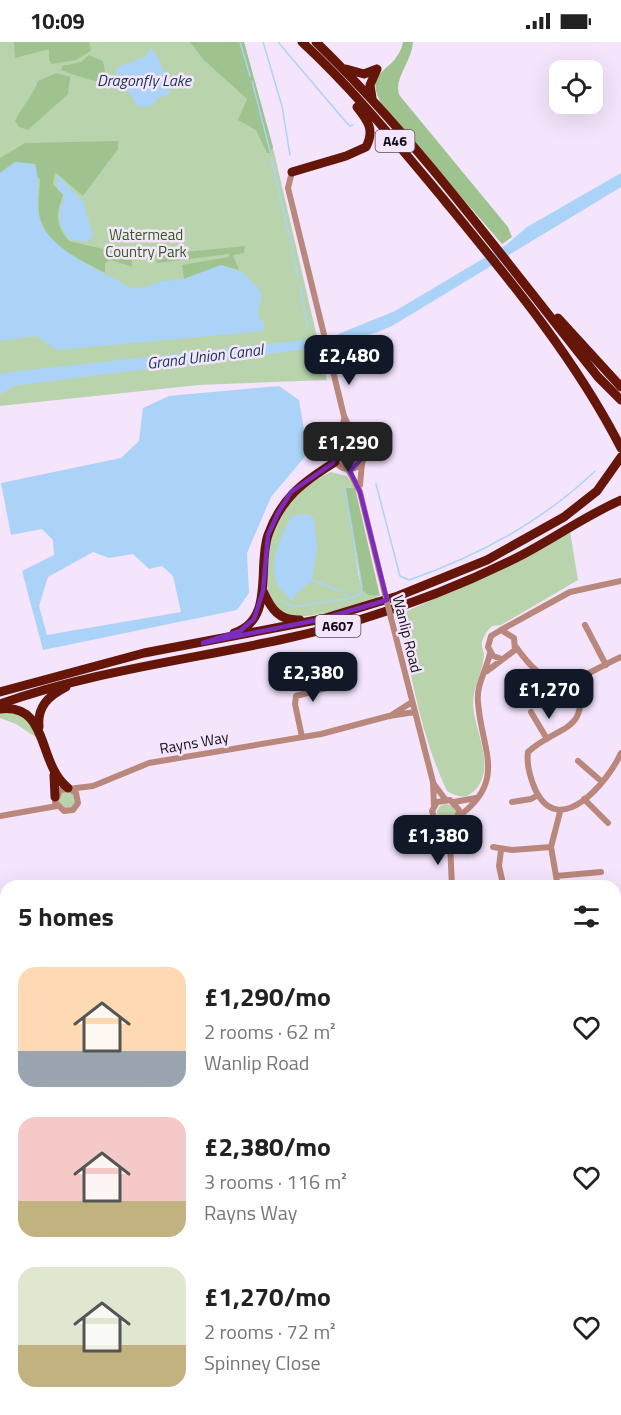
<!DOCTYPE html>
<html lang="en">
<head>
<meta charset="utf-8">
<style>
  :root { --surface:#fff; --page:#f2f2f2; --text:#222; --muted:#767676; --accent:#111827 }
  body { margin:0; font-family:"Titillium Web",sans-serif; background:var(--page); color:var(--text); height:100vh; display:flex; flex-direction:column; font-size:22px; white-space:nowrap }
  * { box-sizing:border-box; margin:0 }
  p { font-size:20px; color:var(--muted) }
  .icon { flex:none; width:33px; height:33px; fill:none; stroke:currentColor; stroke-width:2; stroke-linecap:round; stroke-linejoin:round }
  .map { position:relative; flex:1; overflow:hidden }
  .drawer { position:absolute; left:0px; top:838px; width:621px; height:536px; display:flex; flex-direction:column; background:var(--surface); border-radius:18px 18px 0 0; box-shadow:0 6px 24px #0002 }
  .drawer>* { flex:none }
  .tools { position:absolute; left:549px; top:18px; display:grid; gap:12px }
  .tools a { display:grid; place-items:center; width:54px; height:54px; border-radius:12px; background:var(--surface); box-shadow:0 6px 24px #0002; font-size:30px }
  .price { position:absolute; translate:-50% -51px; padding:0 14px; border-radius:12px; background:var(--accent); color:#fff; font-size:20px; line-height:39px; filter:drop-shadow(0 2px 3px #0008) }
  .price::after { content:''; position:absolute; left:50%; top:36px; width:18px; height:14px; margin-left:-9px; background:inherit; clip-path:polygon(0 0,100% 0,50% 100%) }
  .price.on { background:#222; color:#fff }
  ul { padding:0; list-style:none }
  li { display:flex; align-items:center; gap:18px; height:150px; padding:0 18px }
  li span { display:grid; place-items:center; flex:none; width:168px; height:120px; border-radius:18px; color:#555 }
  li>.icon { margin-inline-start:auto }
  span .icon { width:72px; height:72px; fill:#fffc; stroke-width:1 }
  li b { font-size:26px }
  h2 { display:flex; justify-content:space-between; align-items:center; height:72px; padding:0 18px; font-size:26px }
  .status { display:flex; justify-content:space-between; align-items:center; height:42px; padding:0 30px; background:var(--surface); direction:ltr }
  .status svg { height:16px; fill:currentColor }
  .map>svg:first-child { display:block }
  .green { fill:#b9d4ad }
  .forest { fill:#9fc38f }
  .water { fill:#abd3f7; fill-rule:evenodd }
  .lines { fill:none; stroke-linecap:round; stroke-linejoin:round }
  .stream { stroke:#abd3f7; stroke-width:1.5 }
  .minor { stroke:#b9877c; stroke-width:6 }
  .highway { stroke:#651609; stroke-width:9 }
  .rail { stroke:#433c47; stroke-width:1.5; stroke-dasharray:12 6; stroke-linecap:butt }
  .minor-bridge { stroke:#b9877c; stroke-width:6 }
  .marked { fill:none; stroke:#7b2cbf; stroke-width:4.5; stroke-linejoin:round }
  .labels { text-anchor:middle; stroke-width:5; stroke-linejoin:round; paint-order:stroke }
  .shield { fill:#f4e5fd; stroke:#564e5b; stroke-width:1.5 }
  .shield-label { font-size:14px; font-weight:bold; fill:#120d15 }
  .park-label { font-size:15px; fill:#325e17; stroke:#f4e5fd }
  .street-label { font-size:15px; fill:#120d15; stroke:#f4e5fd }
  .water-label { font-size:16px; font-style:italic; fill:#143957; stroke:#f4e5fd }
</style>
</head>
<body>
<div class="status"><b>10:09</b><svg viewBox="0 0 49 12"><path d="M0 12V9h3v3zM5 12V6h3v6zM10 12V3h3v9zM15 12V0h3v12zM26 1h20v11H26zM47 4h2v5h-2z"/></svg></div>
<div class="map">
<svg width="621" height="1373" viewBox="0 0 621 1373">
  <rect width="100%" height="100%" fill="#f4e5fd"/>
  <path class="green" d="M0,0H244L275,114L327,338L199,343L0,364Z
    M332 411a16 16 0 1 1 32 0a16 16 0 1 1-32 0Z
    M331,430L347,434L355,446L346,447L359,536C365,557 368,548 380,556C359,561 306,581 285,572C270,565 266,549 267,534C268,523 267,511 269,501C276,471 303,442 331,430Z
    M570,489L578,538L501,583L492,584C487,589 484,593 482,600C481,605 484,609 484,613C483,629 474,643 473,659C472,686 498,724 475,748C466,758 458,755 447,749C421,694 410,632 400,572L498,529Z
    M0,667L27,670L37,696L16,682L0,676Z
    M73,748L76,765L60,767L57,751Z
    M437 771a9 9 0 1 1 18 0a9 9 0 1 1-18 0Z"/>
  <path class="forest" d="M14,0H89L91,9L76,18L52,22L49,18V7L15,16Z
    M190,0H244L273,105L270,111H267L256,88L238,78L247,57L204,18Z
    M403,0H413C412,20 392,38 400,54L508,185L512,195L502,202L382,63C361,25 397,32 403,0Z
    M89,13L103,19L106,35L103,40C97,41 68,31 61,28L62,24L81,20Z
    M57,31L70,35L68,52L28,88L19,85L15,79C22,64 32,55 38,39Z
    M118,99V107L83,154L55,130L53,142L63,153C56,173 55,182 69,199L125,212L132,218V225L111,218L105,221V231C82,218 50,206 41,179C36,168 40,149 40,137L15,120L0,131V116L25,101Z
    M245,204L244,211L233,213L239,228L221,223L184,237L182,223L229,215V212L157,221L155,213Z
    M345,446H355L380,554L368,553L362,548Z"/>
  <path class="water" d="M151,6C163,17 164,37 170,52L158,56L151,65H138L116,30L117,25L145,15Z
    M15,120L35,122C41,141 35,161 40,178C49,208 103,230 129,245L138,247L163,239L184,237L221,223L244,231L262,251L258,270L260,277L264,280L263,289L57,308L36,294L0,299V131Z
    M621,131V145L392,284L375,291L315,306L20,343L13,344L0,353V332L10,330L331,295L395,269L506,203L527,185Z
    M56,132L83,159L93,194L86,200L69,197C57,181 57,172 65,153L58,148Z
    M279,344L299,358L308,411L271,455L247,511L249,551L237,568L43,608L22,529L54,513L53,498L42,487L11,493L1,441L121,416L139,399L143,366L169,354ZM93,510L109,516L133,512L149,527L162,524L173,534L181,570L47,593L39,564L48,535Z
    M308,472L314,477L317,506L312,538L295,553L293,559L290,558C287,552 278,546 276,539C269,518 282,492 292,474Z"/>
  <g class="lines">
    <path class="stream" d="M240,0L250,34
      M263,0L282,64L290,113
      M278,0L345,79L350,84L353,83
      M252,39L270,109
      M271,116L291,201
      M292,208L298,236
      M300,244L308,285
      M376,442L400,534L409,538C478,514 542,480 595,429
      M312,538L341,549
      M344,551L347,554
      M282,559L293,565L352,556L361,552L362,545L345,446"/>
    <path class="minor" d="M292,130L288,146L344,374L354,395
      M333 411a16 16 0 1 1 32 0a16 16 0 1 1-32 0Z
      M340,397L344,377
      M359,398L376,400
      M348,427L360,450L384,548
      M360,443L362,421
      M391,576L433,740L434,764
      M585,583L606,623
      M501,588L570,550L621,539
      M516,605C557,662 570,638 621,615
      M487,629L515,608L514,596L501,588L491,594L488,605L493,614L502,617
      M577,639C591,691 557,683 528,710C526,723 530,735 535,747C559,799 608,740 621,711
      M531,670L547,697
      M390,674L412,660
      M302,695L295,662L296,654L345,641
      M578,719L601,739
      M433,741L445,757
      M69,746L76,751L78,761L73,768L64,769L55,760L60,748L93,744L149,721L321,692L389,674L415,670
      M584,757L608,781
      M454,760L476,756
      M512,760L531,757L538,753
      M560,770L551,805L556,834L601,830
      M0,774L57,764
      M459,774C508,738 481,707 478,660C476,643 487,627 490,611
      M493,805L512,808L551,805
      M501,808L499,824L503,842
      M556,834L558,844
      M452,844L450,802L459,768L450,758L437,760L432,769L436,781L447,785L455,782
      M615,910H621
      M0,924L6,923
      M2,979V993
      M615,1001L621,1000
      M615,1009L621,1008
      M0,1128L6,1129
      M615,1155L621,1148
      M615,1207L621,1206
      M159,1368V1373
      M461,1368L472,1373
      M70,1373L71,1368
      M223,1373L224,1368
      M347,1373L353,1370L359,1373"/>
    <path class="highway" d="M302,0C354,48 399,104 445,159C509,237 575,316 621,406
      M316,0C421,102 507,222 598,335L621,358
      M346,27L364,32L377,27
      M372,56L370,43L377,27
      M292,130L346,114L366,105C375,88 368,79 357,65
      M558,276L621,345
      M263,549C271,567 279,579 300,578
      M234,591C275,578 257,525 268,493C281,456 303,440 335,420
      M0,650L144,611L322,577L398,554L487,518L564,475L597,449L621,415
      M0,662C118,620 243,613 362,577C415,561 468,540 518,515C553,497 585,474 621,458
      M0,667C50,661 37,722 68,746
      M39,685C37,665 48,654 66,645
      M54,733L55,755"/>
    <path class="rail" d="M615,1302L621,1298
      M615,1314L621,1310
      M507,1373L515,1368
      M528,1373L535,1368"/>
    <path class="minor-bridge" d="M384,548L391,576"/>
  </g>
  <path class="marked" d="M348,394L359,398L365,413L350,429L360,450L387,558L322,577L203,601L240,589L254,577L263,549L268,493L278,471L291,450L333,421L337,399Z"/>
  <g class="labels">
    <g class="shield">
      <rect x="375.5" y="88" width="39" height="22" rx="4.5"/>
      <rect x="315.5" y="573" width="45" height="22" rx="4.5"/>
    </g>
    <g class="shield-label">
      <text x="395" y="104">A46</text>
      <text x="338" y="589">A607</text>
    </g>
    <g class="park-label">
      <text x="146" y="198">Watermead<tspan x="146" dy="17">Country Park</tspan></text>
    </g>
    <g class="street-label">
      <text transform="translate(407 592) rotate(76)" y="5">Wanlip Road</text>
      <text transform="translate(194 701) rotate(-10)" y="5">Rayns Way</text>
    </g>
    <g class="water-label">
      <text x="144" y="44">Dragonfly Lake</text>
      <text transform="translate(205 314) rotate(-7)" y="6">Grand Union Canal</text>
    </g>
  </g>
</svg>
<div class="tools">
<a><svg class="icon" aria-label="locate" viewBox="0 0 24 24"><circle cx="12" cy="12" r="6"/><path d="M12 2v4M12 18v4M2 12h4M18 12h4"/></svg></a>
</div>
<b class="price" style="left:349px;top:344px">£2,480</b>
<b class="price on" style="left:348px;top:431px">£1,290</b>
<b class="price" style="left:313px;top:661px">£2,380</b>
<b class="price" style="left:549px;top:678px">£1,270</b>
<b class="price" style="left:438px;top:824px">£1,380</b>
<section class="drawer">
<h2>5 homes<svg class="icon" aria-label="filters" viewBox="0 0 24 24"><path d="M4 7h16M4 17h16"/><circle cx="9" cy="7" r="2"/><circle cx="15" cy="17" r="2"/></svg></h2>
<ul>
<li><span style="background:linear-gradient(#ffd9b3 70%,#9aa5b1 0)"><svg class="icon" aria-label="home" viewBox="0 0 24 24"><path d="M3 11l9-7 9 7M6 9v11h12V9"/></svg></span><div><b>£1,290/mo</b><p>2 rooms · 62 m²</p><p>Wanlip Road</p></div><svg class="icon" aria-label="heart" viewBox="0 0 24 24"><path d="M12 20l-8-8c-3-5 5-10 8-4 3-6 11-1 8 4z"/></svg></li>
<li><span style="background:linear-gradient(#f6c9c9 70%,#c2b280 0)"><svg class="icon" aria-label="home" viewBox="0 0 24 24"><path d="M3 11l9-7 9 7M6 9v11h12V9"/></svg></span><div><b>£2,380/mo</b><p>3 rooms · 116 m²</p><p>Rayns Way</p></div><svg class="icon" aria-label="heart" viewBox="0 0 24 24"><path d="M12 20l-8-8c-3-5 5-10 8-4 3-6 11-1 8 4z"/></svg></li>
<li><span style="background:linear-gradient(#dfe7d0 65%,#c2b280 0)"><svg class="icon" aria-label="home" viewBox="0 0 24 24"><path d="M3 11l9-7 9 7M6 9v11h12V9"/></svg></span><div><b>£1,270/mo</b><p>2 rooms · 72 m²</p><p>Spinney Close</p></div><svg class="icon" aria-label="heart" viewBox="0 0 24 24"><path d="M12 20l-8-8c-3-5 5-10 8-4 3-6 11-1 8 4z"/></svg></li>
</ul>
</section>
</div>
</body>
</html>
